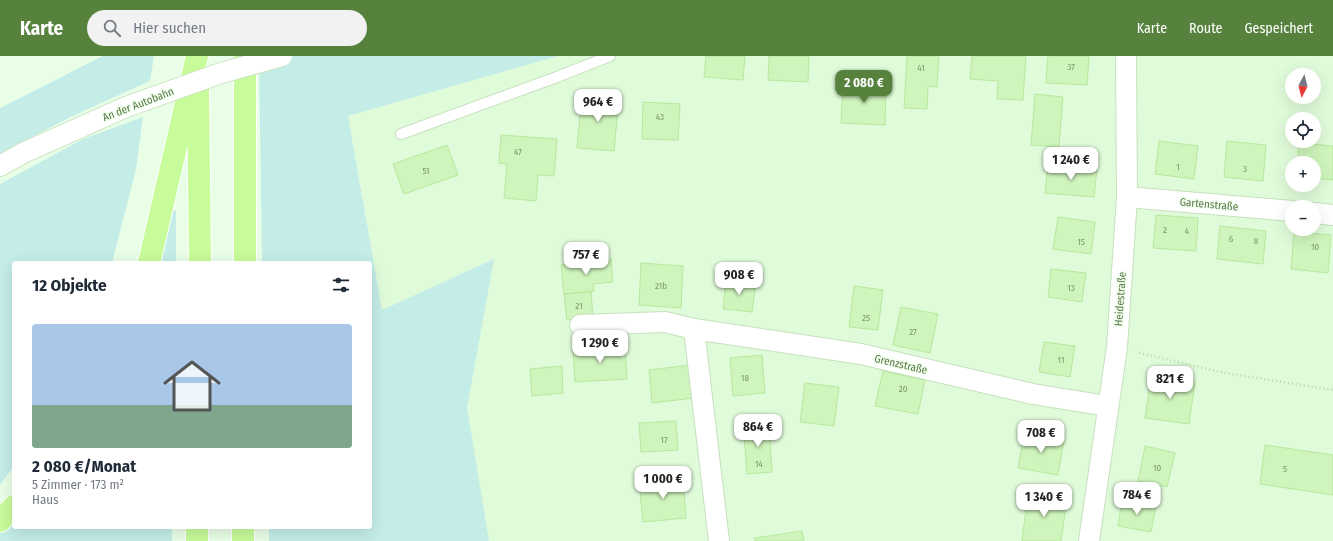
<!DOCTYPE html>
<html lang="de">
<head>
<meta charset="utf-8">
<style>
  :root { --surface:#fff; --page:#f2f2f3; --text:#1f2937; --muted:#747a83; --accent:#57823d }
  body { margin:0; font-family:"Fira Sans Condensed",sans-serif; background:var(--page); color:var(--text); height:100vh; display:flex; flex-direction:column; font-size:15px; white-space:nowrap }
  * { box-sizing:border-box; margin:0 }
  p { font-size:13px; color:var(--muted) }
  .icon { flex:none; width:22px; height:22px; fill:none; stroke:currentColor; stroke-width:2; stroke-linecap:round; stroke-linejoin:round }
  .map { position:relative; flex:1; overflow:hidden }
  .panel { position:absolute; left:12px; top:205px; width:360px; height:268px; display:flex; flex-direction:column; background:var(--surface); border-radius:4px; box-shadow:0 4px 16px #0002 }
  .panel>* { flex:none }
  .needle { width:26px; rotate:187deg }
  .buttons { position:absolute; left:1285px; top:12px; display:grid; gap:8px }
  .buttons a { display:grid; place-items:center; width:36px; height:36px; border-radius:50%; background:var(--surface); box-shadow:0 4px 16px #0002; font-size:20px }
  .price { position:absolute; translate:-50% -34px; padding:0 9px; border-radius:8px; background:#fff; color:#222; font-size:13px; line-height:26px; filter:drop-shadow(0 1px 2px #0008) }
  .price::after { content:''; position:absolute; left:50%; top:24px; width:12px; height:9px; margin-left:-6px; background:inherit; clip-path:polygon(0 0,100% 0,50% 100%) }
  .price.active { background:var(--accent); color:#fff }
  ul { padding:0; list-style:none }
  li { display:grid; align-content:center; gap:8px; height:212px; padding:0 20px }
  li span { display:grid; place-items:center; height:124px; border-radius:4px; color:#555 }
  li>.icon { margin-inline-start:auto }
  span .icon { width:72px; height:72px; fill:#fffc; stroke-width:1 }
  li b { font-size:17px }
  h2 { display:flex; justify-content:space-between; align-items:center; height:48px; padding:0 20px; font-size:17px }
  header { display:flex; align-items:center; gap:24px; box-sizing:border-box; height:56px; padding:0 20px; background:var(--accent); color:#fff }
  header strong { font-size:19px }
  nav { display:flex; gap:22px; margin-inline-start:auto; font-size:14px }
  .search { width:280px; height:36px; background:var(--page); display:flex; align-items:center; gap:10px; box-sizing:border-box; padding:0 14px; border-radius:22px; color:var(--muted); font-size:15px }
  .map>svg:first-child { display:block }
  .residential { fill:#e0fbda; fill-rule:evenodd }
  .green { fill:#c4ede7 }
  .building { fill:#cff5bc; stroke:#b6e99c }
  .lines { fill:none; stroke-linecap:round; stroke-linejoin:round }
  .service-casing { stroke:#c7e1be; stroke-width:12 }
  .minor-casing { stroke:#c7e1be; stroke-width:22 }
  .motorway-casing { stroke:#fff; stroke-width:24 }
  .path { stroke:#b3da9f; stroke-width:2.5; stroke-dasharray:1 3; stroke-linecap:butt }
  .service { stroke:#fff; stroke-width:10 }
  .minor { stroke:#fff; stroke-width:20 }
  .motorway { stroke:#c8fb9a; stroke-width:22 }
  .minor-bridge-casing { stroke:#c7e1be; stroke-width:22; stroke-linecap:butt }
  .minor-bridge { stroke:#fff; stroke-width:20 }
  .labels { text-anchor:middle; stroke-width:3; stroke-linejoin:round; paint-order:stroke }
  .number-label { font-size:9px; fill:#789866 }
  .street-label { font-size:11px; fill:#5b7949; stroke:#f0ffee }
</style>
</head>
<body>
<header>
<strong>Karte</strong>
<div class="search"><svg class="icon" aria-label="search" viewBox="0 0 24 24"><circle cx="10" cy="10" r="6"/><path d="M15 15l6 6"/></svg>Hier suchen</div>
<nav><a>Karte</a><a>Route</a><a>Gespeichert</a></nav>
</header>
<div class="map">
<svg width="1333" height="485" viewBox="0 0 1333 485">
  <rect width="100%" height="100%" fill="#e9fee7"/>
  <path class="residential" d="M558,0H1333V485H488L467,352L493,203L382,255L348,60ZM1292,19H1314V41H1292ZM1292,63H1314V85H1292ZM1292,107H1314V129H1292ZM1292,151H1314V173H1292Z"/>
  <path class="green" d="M103,0H154L150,25L77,58L0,97V52Z
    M259,0H558L348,60L382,254L494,203L467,352L489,485H269V471H370V207H262Z
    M143,61L136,113L112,207H14V410L0,429V128L83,83Z
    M171,153L176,155V207H158Z
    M14,463V471H172V485H0V475Z"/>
  <path class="building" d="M706,0H745L743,24L704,21Z
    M769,0H809L808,26L768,24Z
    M907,0H939L937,31L928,30L927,53L904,52Z
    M972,0H1026L1023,44L997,43L998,25L970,23Z
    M1048,0H1089L1087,29L1046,27Z
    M843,26L886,28L885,69L841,67Z
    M1035,38L1063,41L1059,91L1031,89Z
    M582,39L619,43L614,95L577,92Z
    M643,46L680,48L678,84L642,83Z
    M501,79L557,83L554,120L538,119L536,145L504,142L507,108L499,107Z
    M1159,85L1198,90L1194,123L1155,118Z
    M1227,85L1266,89L1263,125L1224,121Z
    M1299,87L1333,90V124L1314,122V107H1298Z
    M447,89L458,119L404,138L393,108Z
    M1048,109L1097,113L1094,141L1045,137Z
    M1156,159L1198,162L1196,195L1153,192Z
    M1058,161L1095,166L1091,198L1053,193Z
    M1220,170L1266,175L1263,208L1217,203Z
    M1294,176L1331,179L1328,217L1291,213Z
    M611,203L613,226L593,228L594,235L564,238L561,209Z
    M641,207L683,210L681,252L639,249Z
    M1051,213L1086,217L1082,246L1048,241Z
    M726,224L756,227L752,256L723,253Z
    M854,230L883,234L878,274L849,271Z
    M591,236L593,261L567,264L564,238Z
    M901,251L938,258L930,297L893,289Z
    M1044,286L1075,290L1070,321L1039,316Z
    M625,290L627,323L575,326L573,293Z
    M762,299L765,337L733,340L730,302Z
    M691,309L694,342L652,347L649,314Z
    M562,310L563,337L532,340L530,313Z
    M883,315L925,324L918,358L875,350Z
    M1151,320L1195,326L1189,368L1145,362Z
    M805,327L839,331L834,370L800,366Z
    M676,365L678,394L641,396L639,367Z
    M769,366L772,416L747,418L743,368Z
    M1024,378L1064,385L1058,419L1018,412Z
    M1265,389L1333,399V439L1260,428Z
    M1145,390L1175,397L1167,431L1138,425Z
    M683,423L686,462L643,466L639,426Z
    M1028,437L1067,442L1061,485H1022Z
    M1122,444L1156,450L1151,476L1118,470Z
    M802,475L804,485H755V482Z"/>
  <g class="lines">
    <defs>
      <path id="service" d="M401,78L557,21L610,0"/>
      <path id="minor" d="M0,110L23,97L126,51
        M1127,141L1292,155
        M1314,157L1333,159
        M580,269L665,266L694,273
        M719,485L694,273L861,298L1033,338L1107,350
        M1089,485L1117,291L1127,141L1126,0"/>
      <path id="motorway" d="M245,0V207
        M198,31L200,207
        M149,207L197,0
        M0,465L14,450
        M197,485V471
        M243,485V471"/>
    </defs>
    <use href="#service" class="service-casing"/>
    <use href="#minor" class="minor-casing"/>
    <use href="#motorway" class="motorway-casing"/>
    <path class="path" d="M1139,297L1225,317L1333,334"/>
    <use href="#service" class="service"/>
    <use href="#minor" class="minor"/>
    <use href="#motorway" class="motorway"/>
    <defs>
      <path id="minor-bridge" d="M126,51L221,17L282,0"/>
    </defs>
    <use href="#minor-bridge" class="minor-bridge-casing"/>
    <use href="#minor-bridge" class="minor-bridge"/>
  </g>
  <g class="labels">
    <g class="number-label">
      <text x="1071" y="14">37</text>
      <text x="921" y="15">41</text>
      <text x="660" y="64">43</text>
      <text x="518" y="99">47</text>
      <text x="1178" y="114">1</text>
      <text x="1245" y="116">3</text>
      <text x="426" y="118">51</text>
      <text x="1165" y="177">2</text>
      <text x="1187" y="178">4</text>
      <text x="1231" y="186">6</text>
      <text x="1256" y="188">8</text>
      <text x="1081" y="189">15</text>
      <text x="1315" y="194">10</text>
      <text x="661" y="233">21b</text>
      <text x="1071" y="235">13</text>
      <text x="579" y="253">21</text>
      <text x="866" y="265">25</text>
      <text x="913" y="279">27</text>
      <text x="1061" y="307">11</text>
      <text x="745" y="325">18</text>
      <text x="903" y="336">20</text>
      <text x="664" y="387">17</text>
      <text x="759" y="411">14</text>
      <text x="1157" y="415">10</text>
      <text x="1285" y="416">5</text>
    </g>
    <g class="street-label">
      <text transform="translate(138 48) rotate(-21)" y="4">An der Autobahn</text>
      <text transform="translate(1209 148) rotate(5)" y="4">Gartenstraße</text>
      <text transform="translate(1120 243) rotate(-86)" y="4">Heidestraße</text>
      <text transform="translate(901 308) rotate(13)" y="4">Grenzstraße</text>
    </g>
  </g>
</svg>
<div class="buttons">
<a><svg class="needle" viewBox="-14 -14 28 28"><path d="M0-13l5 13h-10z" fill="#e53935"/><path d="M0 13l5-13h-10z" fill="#747a83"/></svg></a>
<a><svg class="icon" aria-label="locate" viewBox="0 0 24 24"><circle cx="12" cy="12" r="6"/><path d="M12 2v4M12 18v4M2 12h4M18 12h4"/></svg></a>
<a>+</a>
<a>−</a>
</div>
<b class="price active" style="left:864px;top:48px">2 080 €</b>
<b class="price" style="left:598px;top:67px">964 €</b>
<b class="price" style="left:1071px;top:125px">1 240 €</b>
<b class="price" style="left:586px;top:220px">757 €</b>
<b class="price" style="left:739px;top:240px">908 €</b>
<b class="price" style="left:600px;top:308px">1 290 €</b>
<b class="price" style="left:1170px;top:344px">821 €</b>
<b class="price" style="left:758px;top:392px">864 €</b>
<b class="price" style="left:1041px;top:398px">708 €</b>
<b class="price" style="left:663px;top:444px">1 000 €</b>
<b class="price" style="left:1137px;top:460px">784 €</b>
<b class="price" style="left:1044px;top:462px">1 340 €</b>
<section class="panel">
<h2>12 Objekte<svg class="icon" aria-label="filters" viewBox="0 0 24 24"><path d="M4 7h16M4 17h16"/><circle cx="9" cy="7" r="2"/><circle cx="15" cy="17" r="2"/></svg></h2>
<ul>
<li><span style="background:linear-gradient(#a9c7e8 65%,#7fa58c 0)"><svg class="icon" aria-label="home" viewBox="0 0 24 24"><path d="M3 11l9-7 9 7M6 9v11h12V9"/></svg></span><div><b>2 080 €/Monat</b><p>5 Zimmer · 173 m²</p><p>Haus</p></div></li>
</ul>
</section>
</div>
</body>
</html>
